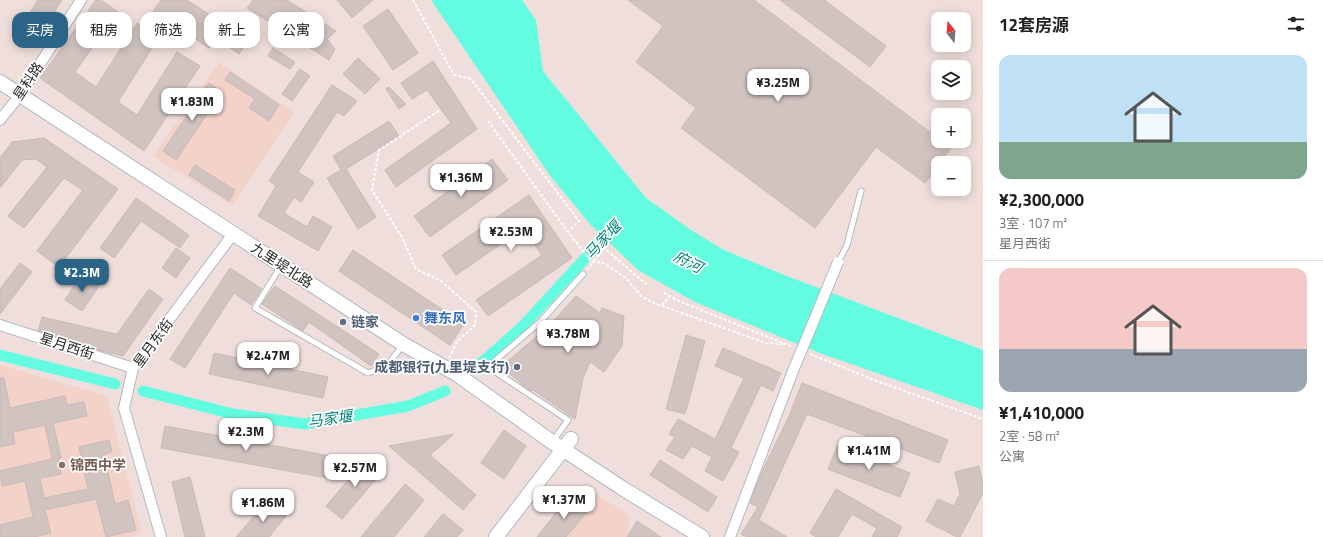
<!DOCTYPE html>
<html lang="zh">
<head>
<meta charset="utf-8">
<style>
  :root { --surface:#fff; --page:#f6f6f6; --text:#202124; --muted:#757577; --line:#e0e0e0; --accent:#2b6487 }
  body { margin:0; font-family:"Titillium Web","Noto Sans SC",sans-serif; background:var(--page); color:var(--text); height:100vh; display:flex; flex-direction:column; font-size:15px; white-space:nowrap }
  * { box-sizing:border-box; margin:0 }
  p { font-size:13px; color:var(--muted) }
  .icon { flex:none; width:22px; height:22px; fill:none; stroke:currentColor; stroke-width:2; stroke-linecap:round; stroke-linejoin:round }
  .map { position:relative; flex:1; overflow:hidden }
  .sheet { display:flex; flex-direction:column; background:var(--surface); width:340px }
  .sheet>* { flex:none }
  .top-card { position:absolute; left:12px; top:12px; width:380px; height:36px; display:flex; gap:8px }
  .needle { width:26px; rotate:343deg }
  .tools { position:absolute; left:931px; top:12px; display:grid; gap:8px }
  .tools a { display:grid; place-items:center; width:40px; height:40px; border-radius:8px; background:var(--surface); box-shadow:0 2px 10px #0003; font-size:20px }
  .price { position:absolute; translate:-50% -34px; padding:0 9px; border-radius:8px; background:#fff; color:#222; font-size:13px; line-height:26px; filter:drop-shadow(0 1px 2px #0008) }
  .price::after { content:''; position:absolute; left:50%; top:24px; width:12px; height:9px; margin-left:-6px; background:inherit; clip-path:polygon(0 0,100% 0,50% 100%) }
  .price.current { background:var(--accent); color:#fff }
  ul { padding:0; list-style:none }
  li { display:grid; align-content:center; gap:8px; height:212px; padding:0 16px }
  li+li { border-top:1px solid var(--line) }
  li span { display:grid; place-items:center; height:124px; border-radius:12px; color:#555 }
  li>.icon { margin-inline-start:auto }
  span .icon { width:72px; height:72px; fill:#fffc; stroke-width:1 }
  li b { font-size:17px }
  h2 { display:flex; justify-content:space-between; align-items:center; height:48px; padding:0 16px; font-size:17px }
  .pill { padding:0 14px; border-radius:12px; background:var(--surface); box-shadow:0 2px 10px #0003; font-size:14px; line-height:36px }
  .pill.current { background:var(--accent); color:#fff }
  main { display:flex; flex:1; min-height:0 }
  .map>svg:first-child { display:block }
  .education { fill:#f2d2c9 }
  .water { fill:#63fce0 }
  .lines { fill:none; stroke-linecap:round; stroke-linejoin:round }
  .canal { stroke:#63fce0; stroke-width:11 }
  .building { fill:#d0c3c0; stroke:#cab9b5 }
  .lane-casing { stroke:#b0bac1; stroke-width:7 }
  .street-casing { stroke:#b0bac1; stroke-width:12 }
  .secondary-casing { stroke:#b0bac1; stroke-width:16 }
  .path { stroke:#fff; stroke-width:2; stroke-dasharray:3 2; stroke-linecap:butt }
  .lane { stroke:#fff; stroke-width:5 }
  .street { stroke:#fff; stroke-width:10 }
  .secondary { stroke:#fff; stroke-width:14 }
  .street-bridge-casing { stroke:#b0bac1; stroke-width:12; stroke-linecap:butt }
  .street-bridge { stroke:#fff; stroke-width:10 }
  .shop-dot { fill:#3f7fe0; stroke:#fff; stroke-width:1.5 }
  .service-dot { fill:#5c6f8a; stroke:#fff; stroke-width:1.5 }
  .education-dot { fill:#8d6e63; stroke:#fff; stroke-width:1.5 }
  .labels { text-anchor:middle; stroke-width:3.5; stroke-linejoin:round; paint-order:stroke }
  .street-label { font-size:14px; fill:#2b2b2b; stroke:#fff }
  .shop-label { font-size:14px; font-weight:bold; fill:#366cbe; stroke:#fff; text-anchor:start }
  .service-label { font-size:14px; font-weight:bold; fill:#4e5e75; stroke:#fff; text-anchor:start }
  .education-label { font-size:14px; font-weight:bold; fill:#785e54; stroke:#fff; text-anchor:start }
  .water-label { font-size:15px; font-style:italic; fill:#048476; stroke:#fff }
</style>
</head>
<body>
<main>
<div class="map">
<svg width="983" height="537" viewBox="0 0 983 537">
  <rect width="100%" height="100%" fill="#efdedc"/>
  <path class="education" d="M219,63L294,112L232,206L153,156Z
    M0,365L107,396L142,534L130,537H0Z
    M585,487L629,515L628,537H544Z"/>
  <path class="water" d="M431,0H522L536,20L543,71L646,198L691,230L724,250L784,275L983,350V410L822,354L695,302L638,270L590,224L551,177Z"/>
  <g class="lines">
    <path class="canal" d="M0,355L115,384
      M479,365L521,328L613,228
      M143,391L233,414L305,424L408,406L445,391"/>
  </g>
  <path class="building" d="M38,0H62L34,44L17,33Z
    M96,0H101L118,12L75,72L96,87L137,23L159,37L118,102L137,115L177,52L200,66L144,151L40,78Z
    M161,0H187L225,25L209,48L153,11Z
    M253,0H287L336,31L327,39L335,49L329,60L247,8Z
    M337,0H373L352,18Z
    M628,0H754L938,138V141H942L951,148L940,163H938V166L925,183L876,147L815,228L681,128L696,108L636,62L663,26Z
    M780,0H824L886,46L870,67Z
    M388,9L418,53L393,70L363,26Z
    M244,28L252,34L239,54L230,48Z
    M273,48L295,62L290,69L268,56Z
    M358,58L380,79L365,94L343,74Z
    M433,61L477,129L396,187L385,170L451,123L427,90L412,99L401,83Z
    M300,69L310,76L292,101L282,94Z
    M230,72L279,105L269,121L249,108L255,99L225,80Z
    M209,83L222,92L176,160L163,151Z
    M332,85L357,101L344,116L337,112L298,172L314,182L301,202L294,197L284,213L307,227L313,216L332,227L318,251L258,216L276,186L269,181Z
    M389,87L406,104L399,109L386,89Z
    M389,121L399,136L346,169L376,217L358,229L327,178L341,170L333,156Z
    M44,138L118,189L59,267L37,251L83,190L64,178L24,228L8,216L47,167L36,159L22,160L0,188V158L12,142Z
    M492,159L508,180L430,237L414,216Z
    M195,165L235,190L229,201L189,175Z
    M529,195L572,258L488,316L476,300L542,255L523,229L456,275L442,255Z
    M136,198L189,235L180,248L141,221L114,258L100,248Z
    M176,248L190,258L176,278L162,268Z
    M353,250L464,324L450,345L339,271Z
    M20,263L32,272L0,314V289Z
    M230,268L262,289L251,305L234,293L185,368L170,359Z
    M81,275L99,286L82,311L65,300Z
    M275,286L379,354L371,366L309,322L303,331L262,304Z
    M149,289L163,299L123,356L94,349L38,331L42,317L120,335L117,334Z
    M576,296L600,313L602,308L624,316L622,346L604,372L590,362L583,378L575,419L533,390L531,391L528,389L501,367L537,336L539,337Z
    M686,335L705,341L685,414L666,409Z
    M723,348L781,373L773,391L761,385L731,448L739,452L723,481L705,471L712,457L692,446L683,459L666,450L675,437L669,434L678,419L715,439L744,378L715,366Z
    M214,353L328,377L323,398L209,374Z
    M0,378H4L10,408L65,396L67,405L84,402L87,416L53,423L61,458L58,459L61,474L40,478L44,498L88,489L79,447L109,440L112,452L104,454L115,504L128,500L136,530L106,537L96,499L45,510L51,533L34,537H0V525L33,517L25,481L2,486L0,471L52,459L45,425L13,432L15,444L0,447Z
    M802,383L948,440L939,463L807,414L759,520L787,537H747L741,534L758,507L750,503L758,480L789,416Z
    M165,426L331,456L327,478L161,448Z
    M504,430L526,446L504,479L481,463Z
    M454,434L430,455L476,495L463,510L389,446Z
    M838,445L910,473L900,497L828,469Z
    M368,457L384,470L342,519L326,506Z
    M660,460L717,497L708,512L650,475Z
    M979,466L983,483V493L960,537H957L926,521L938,499L954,506L960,494L955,472Z
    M190,477L205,537H185L172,482Z
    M405,484L424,500L394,537H361Z
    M836,489L902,527L897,537H872L877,528L852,514L838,537H816L810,533Z
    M569,496L588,511L566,537H537Z
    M267,501L286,516L269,537H236Z
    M443,514L463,530L457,537H424Z
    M637,521L661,537H627Z"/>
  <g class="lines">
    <defs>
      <path id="lane" d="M841,257L847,245L861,191
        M281,266L255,308L368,373L387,366L402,346
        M553,441L568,420L494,371L497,359L541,321L583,274"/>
      <path id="street" d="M0,120L20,95L81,0
        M0,325L133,368
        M161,537L124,408L133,368L233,234
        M730,537L793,371"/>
      <path id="secondary" d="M0,82L403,344L458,375L552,442L622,488L702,537
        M496,537L571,439"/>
    </defs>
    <use href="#lane" class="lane-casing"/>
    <use href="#street" class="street-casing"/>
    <use href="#secondary" class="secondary-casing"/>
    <path class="path" d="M413,0L454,75L471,79L579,221L568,232
      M439,111L379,150L372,190L403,239L416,269L441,281L476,312L475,325L457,342L449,358
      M488,121L568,232L591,261L603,263L626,278L641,296L654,303L766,343L784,344
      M594,261L604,248L646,284
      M587,270L591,266V261
      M664,293L679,301L793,347
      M662,305L670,296
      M810,354L874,380L983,419"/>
    <use href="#lane" class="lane"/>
    <use href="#street" class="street"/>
    <use href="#secondary" class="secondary"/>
    <defs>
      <path id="street-bridge" d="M793,371L838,262"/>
    </defs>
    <use href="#street-bridge" class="street-bridge-casing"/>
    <use href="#street-bridge" class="street-bridge"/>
  </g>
  <circle class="shop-dot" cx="416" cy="318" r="4"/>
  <g class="service-dot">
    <circle cx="343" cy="322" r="4"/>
    <circle cx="517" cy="367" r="4"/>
  </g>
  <circle class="education-dot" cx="62" cy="465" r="4"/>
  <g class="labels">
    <g class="street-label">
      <text transform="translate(28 81) rotate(-56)" y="5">星科路</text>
      <text transform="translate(282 265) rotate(33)" y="5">九里堤北路</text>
      <text transform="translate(153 343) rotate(-54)" y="5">星月东街</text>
      <text transform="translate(67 346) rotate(18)" y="5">星月西街</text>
    </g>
    <g class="shop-label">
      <text x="424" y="323">舞东风</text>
    </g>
    <g class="service-label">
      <text x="351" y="327">链家</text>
      <text x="509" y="372" text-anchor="end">成都银行(九里堤支行)</text>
    </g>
    <g class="education-label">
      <text x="70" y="470">锦西中学</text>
    </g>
    <g class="water-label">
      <text transform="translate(603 240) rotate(-47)" y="5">马家堰</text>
      <text transform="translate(688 262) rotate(27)" y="5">府河</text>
      <text transform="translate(330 419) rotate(-8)" y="5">马家堰</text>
    </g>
  </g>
</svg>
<div class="tools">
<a><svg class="needle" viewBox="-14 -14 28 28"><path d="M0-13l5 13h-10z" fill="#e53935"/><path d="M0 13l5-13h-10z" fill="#757577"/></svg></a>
<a><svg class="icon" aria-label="layers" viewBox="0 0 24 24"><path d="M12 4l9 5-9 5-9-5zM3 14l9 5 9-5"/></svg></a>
<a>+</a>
<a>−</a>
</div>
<b class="price" style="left:778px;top:103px">¥3.25M</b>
<b class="price" style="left:192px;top:122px">¥1.83M</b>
<b class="price" style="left:461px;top:198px">¥1.36M</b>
<b class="price" style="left:511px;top:252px">¥2.53M</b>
<b class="price current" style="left:82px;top:293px">¥2.3M</b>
<b class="price" style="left:568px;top:354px">¥3.78M</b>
<b class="price" style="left:268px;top:376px">¥2.47M</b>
<b class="price" style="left:246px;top:452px">¥2.3M</b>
<b class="price" style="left:869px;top:471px">¥1.41M</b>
<b class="price" style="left:355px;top:488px">¥2.57M</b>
<b class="price" style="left:564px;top:520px">¥1.37M</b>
<b class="price" style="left:263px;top:523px">¥1.86M</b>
<div class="top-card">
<a class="pill current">买房</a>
<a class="pill">租房</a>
<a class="pill">筛选</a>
<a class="pill">新上</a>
<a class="pill">公寓</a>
</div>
</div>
<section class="sheet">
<h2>12套房源<svg class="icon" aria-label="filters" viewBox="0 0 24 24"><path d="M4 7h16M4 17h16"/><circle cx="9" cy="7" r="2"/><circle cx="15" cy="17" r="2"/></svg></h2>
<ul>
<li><span style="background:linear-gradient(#bfe0f5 70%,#7fa58c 0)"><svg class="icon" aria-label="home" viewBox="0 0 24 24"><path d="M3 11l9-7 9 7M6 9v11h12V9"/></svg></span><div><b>¥2,300,000</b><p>3室 · 107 m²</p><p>星月西街</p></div></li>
<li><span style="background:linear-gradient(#f6c9c9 65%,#9aa5b1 0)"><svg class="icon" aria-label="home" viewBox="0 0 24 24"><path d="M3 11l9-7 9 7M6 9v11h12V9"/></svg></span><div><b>¥1,410,000</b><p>2室 · 58 m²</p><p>公寓</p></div></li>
</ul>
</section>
</main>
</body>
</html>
